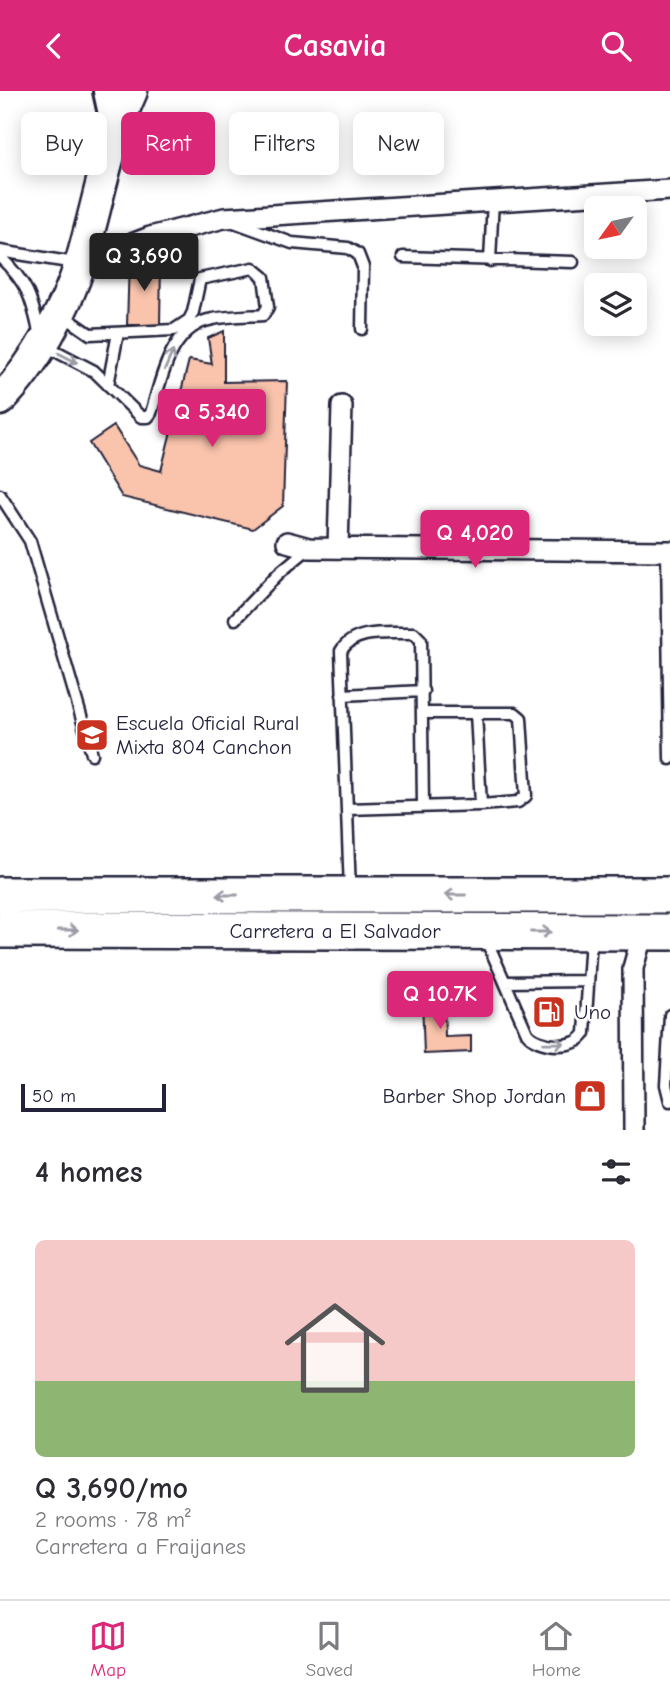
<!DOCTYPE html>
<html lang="en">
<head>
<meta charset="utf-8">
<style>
  :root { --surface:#fff; --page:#f2f2f3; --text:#2b2b33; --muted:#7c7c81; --line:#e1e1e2; --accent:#db2777 }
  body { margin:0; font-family:"Comic Neue",sans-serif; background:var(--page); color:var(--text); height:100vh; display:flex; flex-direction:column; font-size:26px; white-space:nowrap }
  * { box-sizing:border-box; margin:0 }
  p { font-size:23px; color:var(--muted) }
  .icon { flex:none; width:38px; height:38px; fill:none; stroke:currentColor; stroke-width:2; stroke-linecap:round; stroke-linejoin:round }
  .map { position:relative; height:1039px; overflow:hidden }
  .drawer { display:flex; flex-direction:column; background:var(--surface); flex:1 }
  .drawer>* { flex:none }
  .banner { position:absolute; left:21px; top:21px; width:628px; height:63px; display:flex; gap:14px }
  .needle { width:46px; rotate:237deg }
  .fabs { position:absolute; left:584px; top:105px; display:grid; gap:14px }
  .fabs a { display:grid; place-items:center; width:63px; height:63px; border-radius:10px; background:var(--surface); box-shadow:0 4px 18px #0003; font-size:35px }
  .scale { position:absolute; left:21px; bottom:18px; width:145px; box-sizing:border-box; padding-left:7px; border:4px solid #22223b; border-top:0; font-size:19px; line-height:24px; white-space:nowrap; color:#22223b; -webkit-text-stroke:5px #fff; paint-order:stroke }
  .price { position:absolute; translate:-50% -60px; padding:0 16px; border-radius:7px; background:var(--accent); color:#fff; font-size:23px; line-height:46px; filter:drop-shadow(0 2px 4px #0008) }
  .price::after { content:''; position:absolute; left:50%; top:42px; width:21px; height:16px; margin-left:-10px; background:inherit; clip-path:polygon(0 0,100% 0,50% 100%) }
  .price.selected { background:#222; color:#fff }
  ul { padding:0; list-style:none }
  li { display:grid; align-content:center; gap:14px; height:371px; padding:0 35px }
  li+li { border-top:2px solid var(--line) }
  li span { display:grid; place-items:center; height:217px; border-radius:10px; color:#555 }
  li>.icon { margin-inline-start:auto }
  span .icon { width:126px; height:126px; fill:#fffc; stroke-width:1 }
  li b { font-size:30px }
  h2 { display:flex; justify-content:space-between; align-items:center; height:84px; padding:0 35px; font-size:30px }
  .tag { padding:0 24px; border-radius:10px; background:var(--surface); box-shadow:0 4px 18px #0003; font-size:24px; line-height:63px }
  .tag.selected { background:var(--accent); color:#fff }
  header { display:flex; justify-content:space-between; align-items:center; height:91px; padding:0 35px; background:var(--accent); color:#fff; font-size:32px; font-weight:700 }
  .tabs { display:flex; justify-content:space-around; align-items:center; height:98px; border-top:2px solid var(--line); background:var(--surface); font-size:19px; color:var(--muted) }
  .tabs a { display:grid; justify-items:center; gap:4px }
  .tabs .selected { color:var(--accent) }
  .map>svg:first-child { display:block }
  .building { fill:#f9c3ac; stroke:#22223b; stroke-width:2 }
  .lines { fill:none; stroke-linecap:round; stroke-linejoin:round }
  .lane-casing { stroke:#22223b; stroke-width:15 }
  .street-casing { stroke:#22223b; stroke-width:24 }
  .secondary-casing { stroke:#22223b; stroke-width:32 }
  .primary-casing { stroke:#22223b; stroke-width:35 }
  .highway-casing { stroke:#22223b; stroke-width:40 }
  .lane { stroke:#fff; stroke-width:10 }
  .street { stroke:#fff; stroke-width:19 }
  .secondary { stroke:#fff; stroke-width:26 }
  .primary { stroke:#fff; stroke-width:30 }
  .highway { stroke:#fff; stroke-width:35 }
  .oneway { stroke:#9c9ca7 }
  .labels { text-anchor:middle; stroke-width:5; stroke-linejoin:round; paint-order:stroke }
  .poi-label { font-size:21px; fill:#22223b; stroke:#fff; text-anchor:start }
  .street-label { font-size:21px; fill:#22223b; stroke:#fff }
</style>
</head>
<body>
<header><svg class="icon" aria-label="back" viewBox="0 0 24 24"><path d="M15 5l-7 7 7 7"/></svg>Casavia<svg class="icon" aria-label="search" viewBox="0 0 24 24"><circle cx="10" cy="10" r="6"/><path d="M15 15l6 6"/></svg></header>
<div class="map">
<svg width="670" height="1039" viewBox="0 0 670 1039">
  <rect width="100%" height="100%" fill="#fff"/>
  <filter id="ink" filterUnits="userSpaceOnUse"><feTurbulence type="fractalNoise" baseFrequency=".0143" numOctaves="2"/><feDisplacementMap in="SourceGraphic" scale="14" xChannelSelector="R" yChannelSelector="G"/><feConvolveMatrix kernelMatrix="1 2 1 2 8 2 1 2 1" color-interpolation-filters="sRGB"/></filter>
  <g filter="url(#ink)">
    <path class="building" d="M129,169L161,170L160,234H127Z
      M224,240V291L287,290L283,415L253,438L122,406L89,352L114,335L139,374L161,380L189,269L212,273L208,247Z
      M422,908H444L445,946L471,945V961L424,963Z"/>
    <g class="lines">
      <defs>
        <path id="lane" d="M234,131L292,152L348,157L358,163L363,176L362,238
          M0,160L75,172
          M0,166C33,197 32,213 42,253L94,280L141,326H148L151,322C162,287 170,235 213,228C229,225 246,225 263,224L268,216L264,186L253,177L200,188L193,221L189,229L174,239L90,243L64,225
          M403,166L573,171
          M490,170L493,108
          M108,294L118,242
          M0,404L30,450L92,663
          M667,460L670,668
          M235,528L279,482L309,457
          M342,604L423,600
          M476,622L481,714
          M347,718L481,714L518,711L526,705L521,627L515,622H423
          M350,800L341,560C355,537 389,543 414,542L421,549L423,715
          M486,848L527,942C537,956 576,960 585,942L591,847
          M505,891L588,890
          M670,924L666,994L670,1010"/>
        <path id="street" d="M80,173L150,146L224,127L670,99
          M287,451L309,457L670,460
          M338,457L342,315
          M634,1039L633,877L640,852L647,841"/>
        <path id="secondary" d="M107,0L115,37"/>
        <path id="primary" d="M0,309C34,275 67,216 81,170C98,113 107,55 132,0"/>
        <path id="highway" d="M0,804H670
          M0,839L670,841"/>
      </defs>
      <use href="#lane" class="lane-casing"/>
      <use href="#street" class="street-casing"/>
      <use href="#secondary" class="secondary-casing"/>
      <use href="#primary" class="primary-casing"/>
      <use href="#highway" class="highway-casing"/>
      <use href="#lane" class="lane"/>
      <use href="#street" class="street"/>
      <use href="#secondary" class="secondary"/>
      <use href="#primary" class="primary"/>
      <use href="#highway" class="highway"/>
    </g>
    <defs><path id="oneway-shaft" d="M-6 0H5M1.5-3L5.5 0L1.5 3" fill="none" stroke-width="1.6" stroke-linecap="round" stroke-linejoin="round" transform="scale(1.75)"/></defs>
    <g class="oneway">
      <use href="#oneway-shaft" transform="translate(68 267) rotate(27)"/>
      <use href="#oneway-shaft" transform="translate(169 269) rotate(-67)"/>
      <use href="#oneway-shaft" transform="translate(227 804) rotate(-180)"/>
      <use href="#oneway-shaft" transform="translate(455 804) rotate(-180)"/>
      <use href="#oneway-shaft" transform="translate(68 839)"/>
      <use href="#oneway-shaft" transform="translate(541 841)"/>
      <use href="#oneway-shaft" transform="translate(554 952) rotate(-1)"/>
    </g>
  </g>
  <defs>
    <symbol id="school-square" viewBox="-11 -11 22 22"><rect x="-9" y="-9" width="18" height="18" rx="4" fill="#c8321e" stroke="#fff"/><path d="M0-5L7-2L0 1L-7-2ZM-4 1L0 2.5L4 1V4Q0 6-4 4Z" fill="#fff"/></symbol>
    <symbol id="fuel-square" viewBox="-11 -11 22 22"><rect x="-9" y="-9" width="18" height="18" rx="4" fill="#c8321e" stroke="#fff"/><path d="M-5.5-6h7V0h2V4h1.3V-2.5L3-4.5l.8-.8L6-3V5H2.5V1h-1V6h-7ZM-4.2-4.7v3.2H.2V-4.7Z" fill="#fff"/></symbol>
    <symbol id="shop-square" viewBox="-11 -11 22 22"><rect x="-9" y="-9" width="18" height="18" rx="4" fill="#c8321e" stroke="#fff"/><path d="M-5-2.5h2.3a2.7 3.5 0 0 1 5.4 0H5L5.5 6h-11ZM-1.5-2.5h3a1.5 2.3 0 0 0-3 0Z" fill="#fff"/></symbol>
  </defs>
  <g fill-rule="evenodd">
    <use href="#school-square" x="73" y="625" width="38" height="38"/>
    <use href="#fuel-square" x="530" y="902" width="38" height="38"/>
    <use href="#shop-square" x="571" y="986" width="38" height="38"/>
  </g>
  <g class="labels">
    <g class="poi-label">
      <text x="116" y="639">Escuela Oficial Rural<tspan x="116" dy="24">Mixta 804 Canchon</tspan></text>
      <text x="574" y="928">Uno</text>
      <text x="566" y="1012" text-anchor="end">Barber Shop Jordan</text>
    </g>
    <g class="street-label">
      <text x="335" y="847">Carretera a El Salvador</text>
    </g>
  </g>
</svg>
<div class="fabs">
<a><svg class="needle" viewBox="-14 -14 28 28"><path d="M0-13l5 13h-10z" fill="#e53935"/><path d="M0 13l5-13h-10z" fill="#7c7c81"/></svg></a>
<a><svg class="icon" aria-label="layers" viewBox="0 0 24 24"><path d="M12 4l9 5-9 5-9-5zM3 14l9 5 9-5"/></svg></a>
</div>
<div class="scale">50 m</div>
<b class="price selected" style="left:144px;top:202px">Q 3,690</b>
<b class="price" style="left:212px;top:358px">Q 5,340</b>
<b class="price" style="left:475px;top:479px">Q 4,020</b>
<b class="price" style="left:440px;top:940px">Q 10.7K</b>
<div class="banner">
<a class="tag">Buy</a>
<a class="tag selected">Rent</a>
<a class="tag">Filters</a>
<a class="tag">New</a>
</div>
</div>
<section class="drawer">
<h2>4 homes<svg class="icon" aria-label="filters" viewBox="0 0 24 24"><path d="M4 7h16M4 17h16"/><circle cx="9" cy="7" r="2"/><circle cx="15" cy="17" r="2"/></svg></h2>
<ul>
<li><span style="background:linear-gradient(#f6c9c9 65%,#8fb573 0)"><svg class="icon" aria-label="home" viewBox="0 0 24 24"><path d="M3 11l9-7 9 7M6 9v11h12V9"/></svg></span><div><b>Q 3,690/mo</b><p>2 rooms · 78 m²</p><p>Carretera a Fraijanes</p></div></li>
</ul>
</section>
<nav class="tabs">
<a class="selected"><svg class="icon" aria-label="map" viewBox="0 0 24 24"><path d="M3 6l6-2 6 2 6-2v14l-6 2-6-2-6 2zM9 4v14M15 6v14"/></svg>Map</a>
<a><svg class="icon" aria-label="saved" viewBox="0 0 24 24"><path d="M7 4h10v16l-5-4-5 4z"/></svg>Saved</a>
<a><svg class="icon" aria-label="home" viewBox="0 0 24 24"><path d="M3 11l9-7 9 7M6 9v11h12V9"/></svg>Home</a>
</nav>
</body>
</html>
